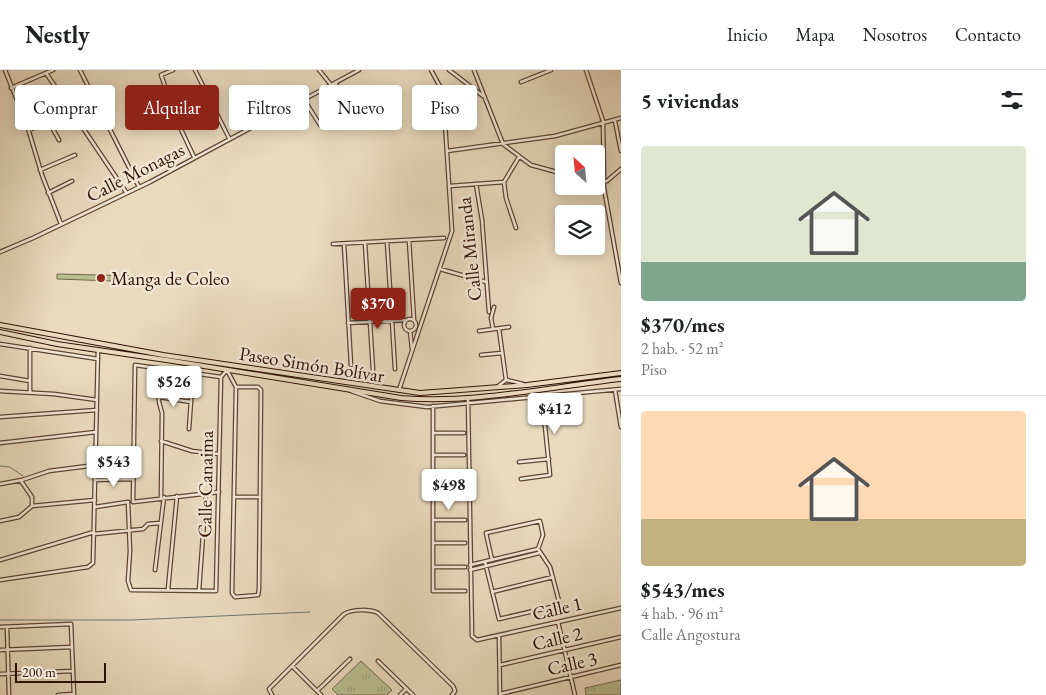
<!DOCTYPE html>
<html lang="es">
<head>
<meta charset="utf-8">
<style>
  :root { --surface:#fff; --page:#f2f2f2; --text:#202124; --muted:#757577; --line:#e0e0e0; --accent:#8f2418 }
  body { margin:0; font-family:"EB Garamond",serif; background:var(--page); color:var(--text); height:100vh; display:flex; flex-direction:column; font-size:19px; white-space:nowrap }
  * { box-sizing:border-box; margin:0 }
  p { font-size:16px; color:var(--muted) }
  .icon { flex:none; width:28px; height:28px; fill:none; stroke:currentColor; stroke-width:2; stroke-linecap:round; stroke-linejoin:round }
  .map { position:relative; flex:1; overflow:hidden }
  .side { display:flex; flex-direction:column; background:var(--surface); width:425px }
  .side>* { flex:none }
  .hud { position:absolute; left:15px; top:15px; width:475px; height:45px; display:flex; gap:10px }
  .needle { width:32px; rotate:334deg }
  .tools { position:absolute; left:555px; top:75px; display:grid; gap:10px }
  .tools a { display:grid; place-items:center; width:50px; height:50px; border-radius:5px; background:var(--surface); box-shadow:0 2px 12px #0003; font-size:25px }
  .scale { position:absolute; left:15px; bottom:12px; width:91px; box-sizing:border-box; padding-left:5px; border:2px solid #2f1205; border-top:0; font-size:14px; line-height:18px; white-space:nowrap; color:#2f1205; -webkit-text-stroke:4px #f1e7d5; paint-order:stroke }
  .price { position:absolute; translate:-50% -42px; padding:0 11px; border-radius:5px; background:#fff; color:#222; font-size:16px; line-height:32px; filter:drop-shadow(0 1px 2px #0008) }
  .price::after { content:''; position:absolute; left:50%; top:30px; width:15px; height:11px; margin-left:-8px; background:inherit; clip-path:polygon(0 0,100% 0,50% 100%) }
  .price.on { background:var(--accent); color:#fff }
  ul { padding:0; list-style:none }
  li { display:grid; align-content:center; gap:10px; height:265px; padding:0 20px }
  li+li { border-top:1px solid var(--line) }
  li span { display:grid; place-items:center; height:155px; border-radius:5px; color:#555 }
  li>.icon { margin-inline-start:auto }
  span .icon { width:90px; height:90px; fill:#fffc; stroke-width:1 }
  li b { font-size:21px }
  h2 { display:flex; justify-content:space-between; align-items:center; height:60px; padding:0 20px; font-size:21px }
  .pill { padding:0 18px; border-radius:5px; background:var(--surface); box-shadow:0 2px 12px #0003; font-size:18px; line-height:45px }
  .pill.on { background:var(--accent); color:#fff }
  header { display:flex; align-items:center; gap:30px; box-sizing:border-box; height:70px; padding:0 25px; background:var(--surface); border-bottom:1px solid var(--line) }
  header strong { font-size:24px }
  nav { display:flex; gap:28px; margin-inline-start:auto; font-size:18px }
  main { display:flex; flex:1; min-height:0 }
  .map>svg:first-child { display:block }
  .green { fill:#b9bf90; stroke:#74684a }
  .park { fill:url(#park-tufts); stroke:#74684a }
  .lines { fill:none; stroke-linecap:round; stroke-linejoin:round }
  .stream { stroke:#6d776c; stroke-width:1 }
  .street-casing { stroke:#5e4433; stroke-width:5 }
  .primary-casing { stroke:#2f1205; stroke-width:6 }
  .street { stroke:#f1e7d5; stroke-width:2.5 }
  .primary { stroke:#e9dabe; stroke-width:4 }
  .poi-dot { fill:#8f2418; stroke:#f1e7d5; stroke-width:2 }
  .labels { text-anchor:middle; stroke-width:5; stroke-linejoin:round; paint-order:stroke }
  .street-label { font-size:19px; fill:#2f1205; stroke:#f1e7d5 }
  .poi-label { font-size:19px; fill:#2f1205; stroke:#f1e7d5; text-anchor:start }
</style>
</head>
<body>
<header>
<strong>Nestly</strong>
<nav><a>Inicio</a><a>Mapa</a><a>Nosotros</a><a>Contacto</a></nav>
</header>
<main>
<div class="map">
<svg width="621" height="625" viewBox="0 0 621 625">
  <defs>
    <pattern id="park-tufts" width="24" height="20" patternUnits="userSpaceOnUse" patternTransform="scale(1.25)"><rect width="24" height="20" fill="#b9bf90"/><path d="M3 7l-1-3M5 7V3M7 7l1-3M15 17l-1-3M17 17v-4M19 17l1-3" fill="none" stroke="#9fa37b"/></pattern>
  </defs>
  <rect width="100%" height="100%" fill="#e9dabe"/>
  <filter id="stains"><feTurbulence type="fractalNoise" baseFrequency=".004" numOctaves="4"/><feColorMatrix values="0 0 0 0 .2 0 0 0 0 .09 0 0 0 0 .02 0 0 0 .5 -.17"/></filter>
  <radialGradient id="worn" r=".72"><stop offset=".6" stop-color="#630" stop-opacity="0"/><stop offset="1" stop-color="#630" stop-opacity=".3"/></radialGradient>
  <path class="green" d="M57,204L142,206L145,209L142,212L57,209Z"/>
  <path class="park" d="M361,591L392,620L387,625H338L332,619Z
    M621,610V625H586L585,618Z"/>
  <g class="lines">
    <path class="stream" d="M0,396L10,397L23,406
      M0,550H132L310,542"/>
    <defs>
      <path id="street" d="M5,0L27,55L42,105L61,154
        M80,0L139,117
        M173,0L161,5L178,53L194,87
        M195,0L229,68
        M319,0L332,16
        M449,0L483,26
        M474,0L503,74L531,95L564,104
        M586,0L603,51L604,118L621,213
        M46,3L126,122
        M521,12L551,0
        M336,14L354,43
        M11,18L53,0
        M305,31L320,55
        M174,41L206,25
        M74,44L95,30
        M615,51L621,81
        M181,58L214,40
        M29,60L49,52L59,70
        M447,81L555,66L621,48
        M40,100L75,85
        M596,111H607L621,99
        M476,114L482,150L489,242
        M450,116L504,112
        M48,123L72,111
        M516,158L506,128L504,112L519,87
        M409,170L414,250
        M387,171L395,299
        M365,173L373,300
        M333,174L444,168
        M344,174L351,295
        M0,182L33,168L150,112L359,0
        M440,199L486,212
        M404 255a6 6 0 1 1 12 0a6 6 0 1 1-12 0Z
        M348,253L407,250
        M493,259L491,248L494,237
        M499,259L506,310
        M410,261L412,279
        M479,261L509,257
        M0,274L98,289
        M481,285L502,283
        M158,299L159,332L162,343L161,428
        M0,306L30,311
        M221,307L227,300L236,317L232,523L235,527L258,525L259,519L261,320L258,317H236
        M507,310L523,314
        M497,317L506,310
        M399,320L452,161L443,22L431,0
        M615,320L621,357
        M0,321L54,324L97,330
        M351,321L380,331L427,337L621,319
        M30,322V278
        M159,327L191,332
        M468,328L472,566L477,570L621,538
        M433,336V521H465
        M0,347L97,340
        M189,359L193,303
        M433,363H464
        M161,371L192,381L219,384
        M0,373L96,362
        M433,385H464
        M519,392L549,389
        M433,407L464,406
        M521,409L550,405L542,327
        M95,410L133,409
        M21,411L32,427V436
        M0,414L22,410L49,401L96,395
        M234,427H260
        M434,428H465
        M128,432L130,481L128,511L131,520L216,521L221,307
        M133,432L135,295L221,307
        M133,432L219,422
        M95,437L128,432
        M433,450H465
        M0,451L19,447L32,436L95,430
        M94,464L143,459L148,454L160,453
        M433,473H465
        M0,490L94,462
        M485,492L499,549L560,535L550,497L538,479L543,465L540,451L486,463L492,490
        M470,495L538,479
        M433,497H465
        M155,500L164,427
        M470,500L539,483
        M0,510L88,497L93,493L98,280
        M168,519L177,426
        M199,520L206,423
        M492,522L553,507
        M558,552L575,625
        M0,557L71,554L74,625
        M7,557L9,625
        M499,567L500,624
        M0,580L72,577
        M378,591L413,625
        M500,595L621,567
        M292,596L321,625
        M0,604L73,601
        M317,621L350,589
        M500,624L621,595
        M58,625L73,624
        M272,625L269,619L344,544C352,539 370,539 378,543L453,616L455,621L452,625
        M400,625L406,619"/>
      <path id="primary" d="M0,255L163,285L420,323L527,315L621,303
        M0,262L57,274L173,291L401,328C475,334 548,317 621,309"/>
    </defs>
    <use href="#street" class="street-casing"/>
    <use href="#primary" class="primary-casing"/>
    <use href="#street" class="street"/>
    <use href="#primary" class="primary"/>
  </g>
  <circle class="poi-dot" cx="101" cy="208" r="5"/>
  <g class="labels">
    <g class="street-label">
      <text transform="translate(135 102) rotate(-27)" y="7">Calle Monagas</text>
      <text transform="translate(469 179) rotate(-96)" y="7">Calle Miranda</text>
      <text transform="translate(312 294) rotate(9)" y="7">Paseo Simón Bolívar</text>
      <text transform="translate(205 414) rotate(-89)" y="7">Calle Canaima</text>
      <text transform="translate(557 538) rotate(-13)" y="7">Calle 1</text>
      <text transform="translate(557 568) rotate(-13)" y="7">Calle 2</text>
      <text transform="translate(572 593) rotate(-13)" y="7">Calle 3</text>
    </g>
    <g class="poi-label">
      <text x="111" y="215">Manga de Coleo</text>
    </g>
  </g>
  <rect width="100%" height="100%" filter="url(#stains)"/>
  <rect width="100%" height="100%" fill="url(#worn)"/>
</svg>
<div class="tools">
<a><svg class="needle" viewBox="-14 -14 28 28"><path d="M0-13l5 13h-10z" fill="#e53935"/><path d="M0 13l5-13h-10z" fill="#757577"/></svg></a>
<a><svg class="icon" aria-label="layers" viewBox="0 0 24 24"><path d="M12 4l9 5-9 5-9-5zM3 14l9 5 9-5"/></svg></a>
</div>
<div class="scale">200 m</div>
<b class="price on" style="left:378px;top:260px">$370</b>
<b class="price" style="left:174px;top:338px">$526</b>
<b class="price" style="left:555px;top:365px">$412</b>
<b class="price" style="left:114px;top:418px">$543</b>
<b class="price" style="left:449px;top:441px">$498</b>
<div class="hud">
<a class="pill">Comprar</a>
<a class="pill on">Alquilar</a>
<a class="pill">Filtros</a>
<a class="pill">Nuevo</a>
<a class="pill">Piso</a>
</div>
</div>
<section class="side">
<h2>5 viviendas<svg class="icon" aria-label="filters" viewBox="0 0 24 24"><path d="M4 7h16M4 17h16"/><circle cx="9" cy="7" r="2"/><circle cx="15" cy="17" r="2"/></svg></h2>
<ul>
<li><span style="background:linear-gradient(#dfe7d0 75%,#7fa58c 0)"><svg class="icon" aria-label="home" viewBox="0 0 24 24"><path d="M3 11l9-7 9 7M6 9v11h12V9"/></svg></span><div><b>$370/mes</b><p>2 hab. · 52 m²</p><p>Piso</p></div></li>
<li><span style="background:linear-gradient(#ffd9b3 70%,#c2b280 0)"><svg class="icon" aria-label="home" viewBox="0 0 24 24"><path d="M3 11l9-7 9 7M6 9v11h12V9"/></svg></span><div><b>$543/mes</b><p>4 hab. · 96 m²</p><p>Calle Angostura</p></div></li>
</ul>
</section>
</main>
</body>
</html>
